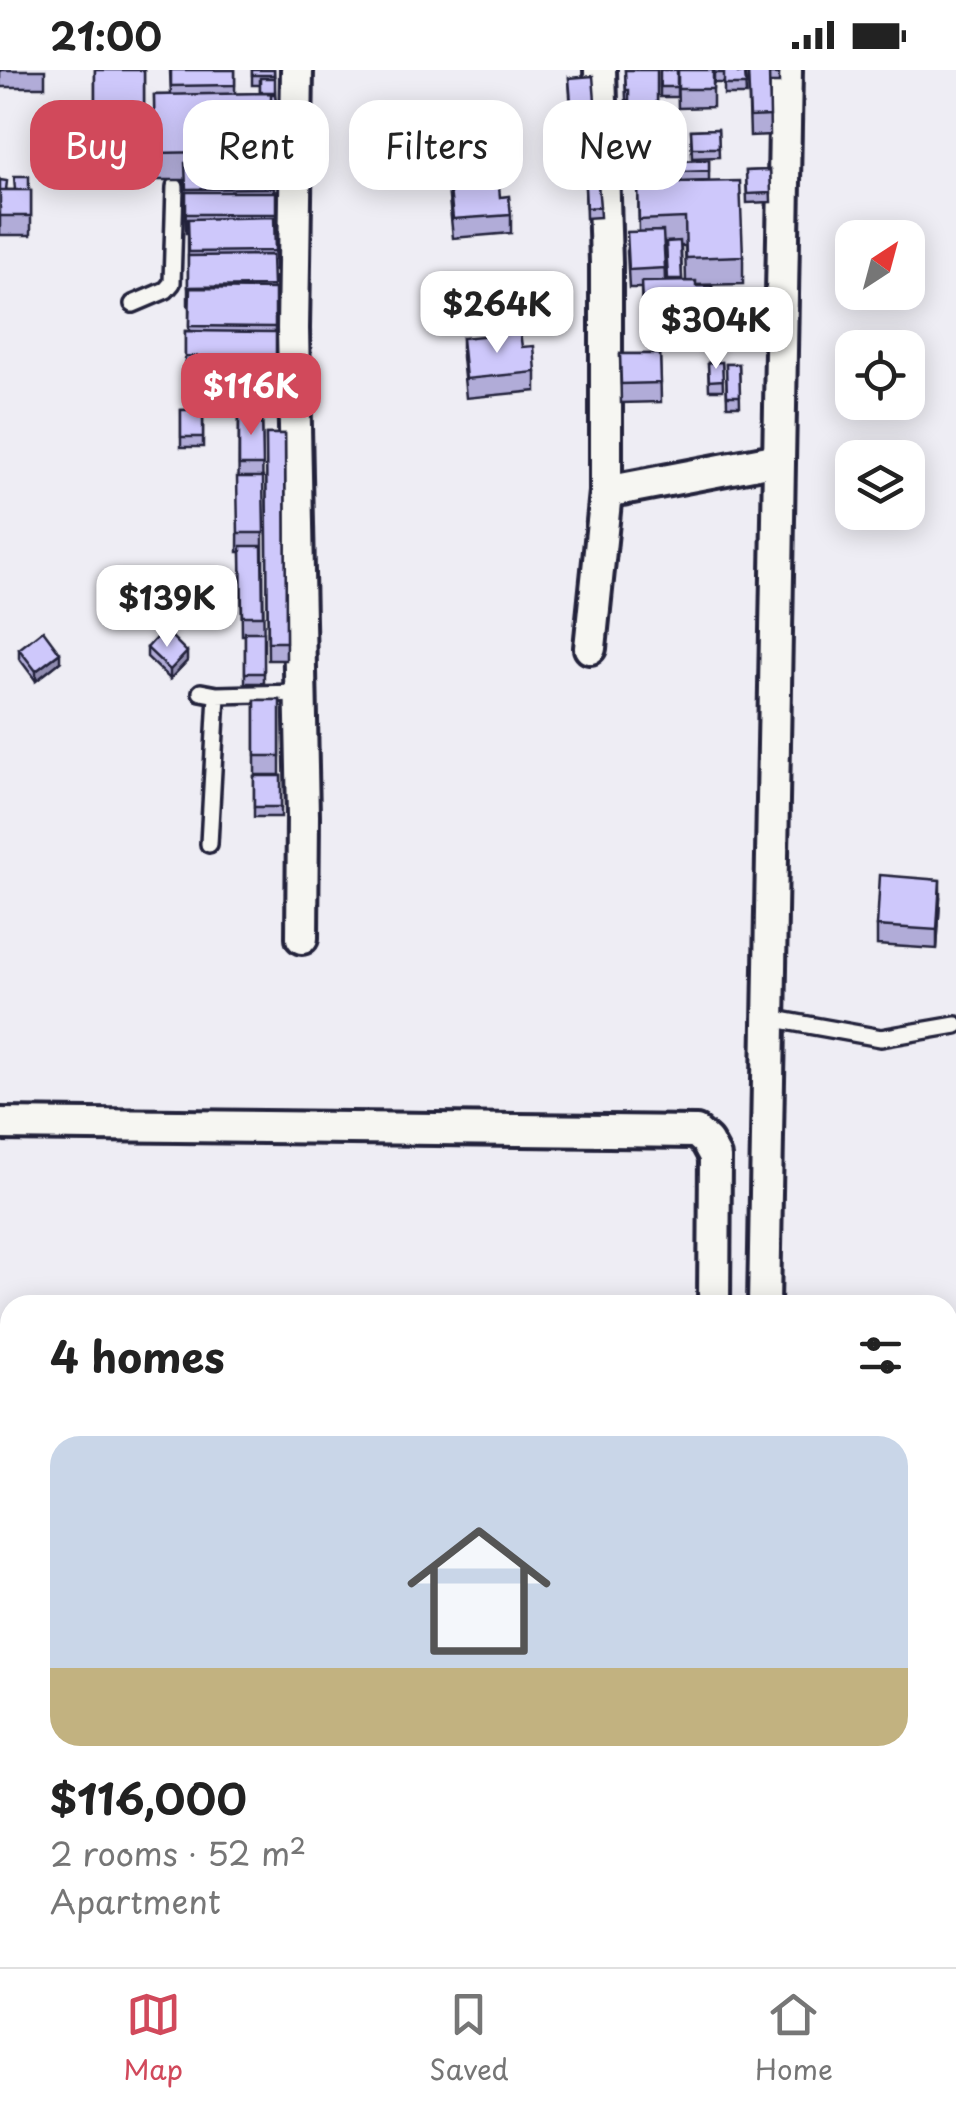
<!DOCTYPE html>
<html lang="en">
<head>
<meta charset="utf-8">
<style>
  :root { --surface:#fff; --page:#f6f6f6; --text:#222; --muted:#767676; --line:#e0e0e0; --accent:#d1495b }
  body { margin:0; font-family:"Playpen Sans",sans-serif; background:var(--page); color:var(--text); height:100vh; display:flex; flex-direction:column; font-size:38px; white-space:nowrap }
  * { box-sizing:border-box; margin:0 }
  p { font-size:32px; color:var(--muted) }
  .icon { flex:none; width:55px; height:55px; fill:none; stroke:currentColor; stroke-width:2; stroke-linecap:round; stroke-linejoin:round }
  .map { position:relative; flex:1; overflow:hidden }
  .sheet { position:absolute; left:0px; top:1225px; width:958px; height:672px; display:flex; flex-direction:column; background:var(--surface); border-radius:30px 30px 0 0; box-shadow:0 5px 25px #0003 }
  .sheet>* { flex:none }
  .banner { position:absolute; left:30px; top:30px; width:898px; height:90px; display:flex; gap:20px }
  .needle { width:65px; rotate:36deg }
  .buttons { position:absolute; left:835px; top:150px; display:grid; gap:20px }
  .buttons a { display:grid; place-items:center; width:90px; height:90px; border-radius:20px; background:var(--surface); box-shadow:0 5px 25px #0003; font-size:50px }
  .price { position:absolute; translate:-50% -85px; padding:0 22px; border-radius:20px; background:#fff; color:#222; font-size:32px; line-height:65px; filter:drop-shadow(0 2px 5px #0008) }
  .price::after { content:''; position:absolute; left:50%; top:60px; width:30px; height:22px; margin-left:-15px; background:inherit; clip-path:polygon(0 0,100% 0,50% 100%) }
  .price.active { background:var(--accent); color:#fff }
  ul { padding:0; list-style:none }
  li { display:grid; align-content:center; gap:20px; height:530px; padding:0 50px }
  li+li { border-top:2px solid var(--line) }
  li span { display:grid; place-items:center; height:310px; border-radius:30px; color:#555 }
  li>.icon { margin-inline-start:auto }
  span .icon { width:180px; height:180px; fill:#fffc; stroke-width:1 }
  li b { font-size:42px }
  h2 { display:flex; justify-content:space-between; align-items:center; height:120px; padding:0 50px; font-size:42px }
  .pill { padding:0 35px; border-radius:30px; background:var(--surface); box-shadow:0 5px 25px #0003; font-size:35px; line-height:90px }
  .pill.active { background:var(--accent); color:#fff }
  .status { display:flex; justify-content:space-between; align-items:center; height:70px; padding:0 50px; background:var(--surface); direction:ltr }
  .status svg { height:28px; fill:currentColor }
  .menu { display:flex; justify-content:space-around; align-items:center; height:140px; border-top:2px solid var(--line); background:var(--surface); font-size:28px; color:var(--muted) }
  .menu a { display:grid; justify-items:center; gap:5px }
  .menu .active { color:var(--accent) }
  .map>svg:first-child { display:block }
  .green { fill:#a5e8b3; stroke:#648577; stroke-width:2.5 }
  .lines { fill:none; stroke-linecap:round; stroke-linejoin:round }
  .service-casing { stroke:#22223b; stroke-width:22 }
  .minor-casing { stroke:#22223b; stroke-width:38 }
  .service { stroke:#f6f6f2; stroke-width:15 }
  .minor { stroke:#f6f6f2; stroke-width:30 }
  .wall { fill:#b1acd8; stroke:#22223b; stroke-width:2.5; fill-rule:evenodd }
  .shaded-wall { fill:#908cb0; stroke:#22223b; stroke-width:2.5 }
  .building { fill:#cec8fb; stroke:#22223b; stroke-width:2.5 }
</style>
</head>
<body>
<div class="status"><b>21:00</b><svg viewBox="0 0 49 12"><path d="M0 12V9h3v3zM5 12V6h3v6zM10 12V3h3v9zM15 12V0h3v12zM26 1h20v11H26zM47 4h2v5h-2z"/></svg></div>
<div class="map">
<svg width="956" height="1897" viewBox="0 0 956 1897">
  <rect width="100%" height="100%" fill="#eeedf4"/>
  <filter id="ink" filterUnits="userSpaceOnUse"><feTurbulence type="fractalNoise" baseFrequency=".01" numOctaves="2"/><feDisplacementMap in="SourceGraphic" scale="20" xChannelSelector="R" yChannelSelector="G"/><feConvolveMatrix kernelMatrix="1 2 1 2 8 2 1 2 1" color-interpolation-filters="sRGB"/></filter>
  <g filter="url(#ink)">
    <path class="green" d="M34,1888H174V1897H35Z
      M229,1888H345V1897H229Z
      M403,1888H508L509,1897H402Z
      M563,1888H681V1897H563Z"/>
    <g class="lines">
      <defs>
        <path id="service" d="M133,234L166,220L172,213L175,117
          M201,622L217,625L300,623
          M209,774L217,625
          M769,948L881,968L956,955
          M948,1457L956,1458"/>
        <path id="minor" d="M297,0L293,259L303,746L302,868
          M606,422L779,389
          M590,578L606,422V193L600,0
          M0,1054L696,1062L707,1072L715,1087L714,1235
          M764,1235L786,0
          M0,1440H10
          M0,1833H10
          M756,1888V1897
          M196,1897V1888
          M365,1897V1888
          M531,1897V1888
          M710,1897V1888"/>
      </defs>
      <use href="#service" class="service-casing"/>
      <use href="#minor" class="minor-casing"/>
      <use href="#service" class="service"/>
      <use href="#minor" class="minor"/>
    </g>
    <path class="wall" d="M0,0H45V17H0Z
      M95,0H144V83H95Z
      M170,0H235V24L260,23V15H252V0H274L276,45L271,46L272,91H274V122H276V163H274L275,200H272L273,219H275V262H276V306L185,305V261H189V236H188V163H186L185,110H155L154,25H171Z
      M625,0H657V57H629V30H626Z
      M660,0H677V27H660Z
      M677,0H713V37L678,38Z
      M714,0L740,3V0H779V13H769L770,65L750,66L748,4H745L746,25H724V13H714Z
      M569,8L595,31V41L571,43Z
      M718,59L719,87L692,88L691,60Z
      M709,90V111L681,112V91Z
      M432,99H453L500,127L511,145V163L453,168L448,118L433,119Z
      M770,100L771,132L747,133L746,101Z
      M0,110L7,120H31V165H0Z
      M638,113L743,186V214L696,215V216H712L713,269L643,271L641,218H629L627,181L639,161ZM664,176H666L667,211L665,212ZM681,176H685L686,211H682Z
      M598,115L600,147L586,148L585,116Z
      M462,268L522,277L536,302V321L466,328L462,287Z
      M620,284H660L661,332L621,333Z
      M722,292L723,320H709L708,293Z
      M726,294H739L740,336H727Z
      M181,340H203V377H181Z
      M239,341L262,342L264,613H245V565H242L241,482H238Z
      M266,364H285L286,590H268Z
      M147,578L187,591L170,609L147,587Z
      M19,579L60,592L36,611L19,588Z
      M255,630H280V705H255Z
      M254,706H281V747H254Z
      M940,829L937,879L877,875V856Z"/>
    <path class="shaded-wall" d="M187,582V591L170,609V600Z
      M60,583V592L36,611V601Z
      M940,810V829L937,879V860Z"/>
    <path class="building" d="M95,0H144V55H95Z
      M171,0H235V15L171,16Z
      M252,0H274V5H252Z
      M625,0H657V47L629,48V20H626Z
      M660,0H677V17H660Z
      M678,0H713V19H678Z
      M714,0H738V3H745L746,15H724V3H714Z
      M748,0H769L770,46L750,47Z
      M769,0H779V4H769Z
      M593,6L595,31L571,33L569,8Z
      M260,8H275V22H260Z
      M271,23L272,81L155,83L154,25Z
      M271,24H275L276,36H271Z
      M718,59L719,78H692L691,60Z
      M709,90V101L681,102V91Z
      M274,91V118L186,119L185,93Z
      M497,95L500,127L509,126L511,145L453,149L448,99Z
      M453,97V99H448V108L433,110L432,99Z
      M770,100L771,123L747,124L746,101Z
      M14,106H29V120H15Z
      M0,110L7,111L6,120H0Z
      M740,111L743,186L686,188L685,148L639,150L638,113Z
      M598,115L600,137L586,138L585,116Z
      M0,120H31V146H0Z
      M186,122H276V144H186Z
      M274,147L275,181L189,182L188,149Z
      M663,161L665,198L629,200L627,162Z
      M680,171L682,209H668L666,172Z
      M272,185L273,216L188,217V186Z
      M696,211V216H712L713,250L643,252L641,212Z
      M190,218L275,219V257L189,256Z
      M185,261L276,262V288L185,286Z
      M520,262L522,277L534,276L536,302L466,309L462,268Z
      M620,284H660L661,313L621,314Z
      M722,292L723,310L709,311L708,293Z
      M726,294H739L740,326H727Z
      M181,340H203V367H181Z
      M239,341L262,342L263,395H239Z
      M266,364H285L286,572H268Z
      M237,407H263L264,463H238Z
      M241,476H262L263,546H242Z
      M164,559L187,582L170,600L147,578Z
      M43,560L60,583L36,601L19,579Z
      M245,562H264V603H245Z
      M255,630H280V686H255Z
      M254,706H281V737H254Z
      M880,805L940,810L937,860L877,856Z"/>
  </g>
</svg>
<div class="buttons">
<a><svg class="needle" viewBox="-14 -14 28 28"><path d="M0-13l5 13h-10z" fill="#e53935"/><path d="M0 13l5-13h-10z" fill="#767676"/></svg></a>
<a><svg class="icon" aria-label="locate" viewBox="0 0 24 24"><circle cx="12" cy="12" r="6"/><path d="M12 2v4M12 18v4M2 12h4M18 12h4"/></svg></a>
<a><svg class="icon" aria-label="layers" viewBox="0 0 24 24"><path d="M12 4l9 5-9 5-9-5zM3 14l9 5 9-5"/></svg></a>
</div>
<b class="price" style="left:497px;top:286px">$264K</b>
<b class="price" style="left:716px;top:302px">$304K</b>
<b class="price active" style="left:251px;top:368px">$116K</b>
<b class="price" style="left:167px;top:580px">$139K</b>
<div class="banner">
<a class="pill active">Buy</a>
<a class="pill">Rent</a>
<a class="pill">Filters</a>
<a class="pill">New</a>
</div>
<section class="sheet">
<h2>4 homes<svg class="icon" aria-label="filters" viewBox="0 0 24 24"><path d="M4 7h16M4 17h16"/><circle cx="9" cy="7" r="2"/><circle cx="15" cy="17" r="2"/></svg></h2>
<ul>
<li><span style="background:linear-gradient(#c9d6e8 75%,#c2b280 0)"><svg class="icon" aria-label="home" viewBox="0 0 24 24"><path d="M3 11l9-7 9 7M6 9v11h12V9"/></svg></span><div><b>$116,000</b><p>2 rooms · 52 m²</p><p>Apartment</p></div></li>
</ul>
</section>
</div>
<nav class="menu">
<a class="active"><svg class="icon" aria-label="map" viewBox="0 0 24 24"><path d="M3 6l6-2 6 2 6-2v14l-6 2-6-2-6 2zM9 4v14M15 6v14"/></svg>Map</a>
<a><svg class="icon" aria-label="saved" viewBox="0 0 24 24"><path d="M7 4h10v16l-5-4-5 4z"/></svg>Saved</a>
<a><svg class="icon" aria-label="home" viewBox="0 0 24 24"><path d="M3 11l9-7 9 7M6 9v11h12V9"/></svg>Home</a>
</nav>
</body>
</html>
